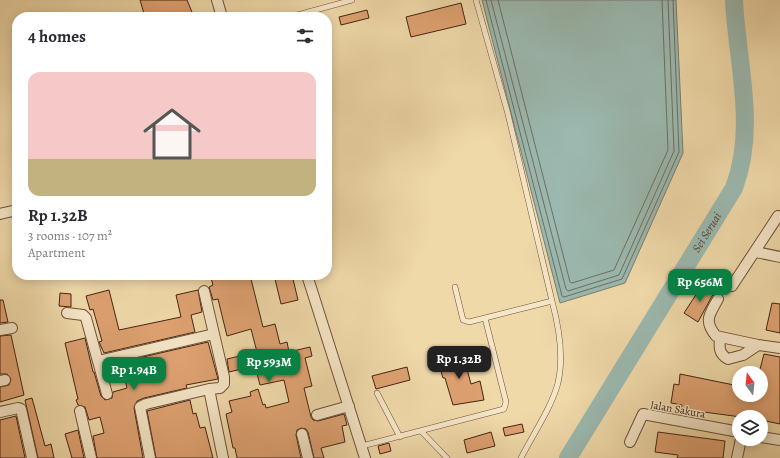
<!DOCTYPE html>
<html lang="en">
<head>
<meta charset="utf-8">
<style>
  :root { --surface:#fff; --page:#f7f7f7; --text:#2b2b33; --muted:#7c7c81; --accent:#0b8043 }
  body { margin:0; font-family:Alegreya,serif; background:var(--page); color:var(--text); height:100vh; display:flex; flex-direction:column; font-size:15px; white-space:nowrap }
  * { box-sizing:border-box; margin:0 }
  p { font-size:13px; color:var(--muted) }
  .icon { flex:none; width:22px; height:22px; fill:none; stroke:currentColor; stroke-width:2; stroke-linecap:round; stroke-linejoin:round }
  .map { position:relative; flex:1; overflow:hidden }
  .drawer { position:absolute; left:12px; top:12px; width:320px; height:268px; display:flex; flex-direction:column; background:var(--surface); border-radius:16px; box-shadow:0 2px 10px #0003 }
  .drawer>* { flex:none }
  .needle { width:26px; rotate:345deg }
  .tools { position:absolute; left:732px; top:366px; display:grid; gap:8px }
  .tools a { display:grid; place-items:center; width:36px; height:36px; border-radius:50%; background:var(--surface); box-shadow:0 2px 10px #0003; font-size:20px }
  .price { position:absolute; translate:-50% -34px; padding:0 9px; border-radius:8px; background:var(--accent); color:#fff; font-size:13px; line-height:26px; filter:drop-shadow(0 1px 2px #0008) }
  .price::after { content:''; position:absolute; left:50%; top:24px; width:12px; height:9px; margin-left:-6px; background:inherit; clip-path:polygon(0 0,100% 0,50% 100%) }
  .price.on { background:#222; color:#fff }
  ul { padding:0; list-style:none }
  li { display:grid; align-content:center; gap:8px; height:212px; padding:0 16px }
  li span { display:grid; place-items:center; height:124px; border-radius:12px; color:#555 }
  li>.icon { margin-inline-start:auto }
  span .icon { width:72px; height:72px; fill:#fffc; stroke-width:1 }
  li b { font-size:17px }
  h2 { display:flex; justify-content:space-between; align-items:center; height:48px; padding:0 16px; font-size:17px }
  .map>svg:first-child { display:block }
  .water { fill:#9bb9b0; stroke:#787d72 }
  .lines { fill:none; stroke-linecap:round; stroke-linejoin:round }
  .shore { stroke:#6f6e62; stroke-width:1 }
  .river { stroke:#9bb9b0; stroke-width:18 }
  .building { fill:#dfa272; stroke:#432314 }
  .lane-casing { stroke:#6e5039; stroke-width:6 }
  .street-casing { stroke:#6e5039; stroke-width:12 }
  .lane { stroke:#f5e6c7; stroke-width:5 }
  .street { stroke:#f5e6c7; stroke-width:10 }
  .labels { text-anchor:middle; stroke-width:3; stroke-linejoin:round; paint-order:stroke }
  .street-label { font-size:11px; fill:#432314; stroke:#f5e6c7 }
  .water-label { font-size:12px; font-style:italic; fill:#59483b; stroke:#f5e6c7 }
</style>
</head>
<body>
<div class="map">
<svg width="780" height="458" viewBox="0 0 780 458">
  <rect width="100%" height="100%" fill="#f0d9a9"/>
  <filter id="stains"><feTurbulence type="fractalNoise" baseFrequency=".005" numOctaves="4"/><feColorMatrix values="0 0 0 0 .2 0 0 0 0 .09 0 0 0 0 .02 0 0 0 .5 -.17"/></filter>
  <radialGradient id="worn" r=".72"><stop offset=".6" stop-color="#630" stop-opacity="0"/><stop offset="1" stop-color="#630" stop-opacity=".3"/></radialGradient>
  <path class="water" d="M482,0H676L683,153L625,283L560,303Z"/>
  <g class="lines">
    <path class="shore" d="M486,0L562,296L564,297L622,279L679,152L673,0
      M491,0L566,289L568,291L619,275L674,151L668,0
      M498,0L570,282L572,283L614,270L668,150L662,0"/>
    <path class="river" id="s1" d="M568,458L734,188C757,127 737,63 734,0"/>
  </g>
  <path class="building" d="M140,0H187L194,17H145Z
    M461,3L466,24L411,37L406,17Z
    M367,10L369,18L341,25L339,17Z
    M210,275H250L263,327L275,324L280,344L287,342L289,352L310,347L312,356L305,358L312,386L304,388L311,417L313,420L318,421L344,414L347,425L342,426L345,442L321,448L324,458H314L308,432L306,429L301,428L297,430L296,435L301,458H237L235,448H233L226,414L232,412L229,401L251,396L250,392L258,389L263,405L265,404L266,408L289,402L284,380L260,385L255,366L229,372L227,359L257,352L251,329L227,336L218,299L213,300L209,287L213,285Z
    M274,275H292L298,300L281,304Z
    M703,284L716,293L712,296L698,322L684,313Z
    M109,290L119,330L181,317L176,295L198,290L202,312L191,315L195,332L104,353L99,342L102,341L93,309L90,310L86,296Z
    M60,293L71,294V307L59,306Z
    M0,300H3L8,322L0,323Z
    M772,303L780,304V333L766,330Z
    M11,335L24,395L0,402V387L9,385L11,379L7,374H0V336Z
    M85,338L93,372H94L101,396L105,400L112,398L113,392L127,388L121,362L208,342L218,379L186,385L187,388L144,398L137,401L134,408L143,458H97L93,436L104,433L100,417L89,420L85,407L78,405L76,400L78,399L65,343Z
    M462,351L471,384L480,381L484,400L453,405L445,378H443L437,358Z
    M764,354L780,357V424L761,420V417H741L681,409L682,405L671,403L674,384L679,385L680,374L739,386V395H761V373H759Z
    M407,367L410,380L376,389L372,376Z
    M32,398L45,446L51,444L54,458H38L25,400Z
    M190,400L193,414L196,413L200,428L205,427L213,458H156L147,411Z
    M16,416L25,458H0V420Z
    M522,424L524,432L505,436L503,428Z
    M78,430L84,458H72L65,434Z
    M491,432L495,446L467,453L464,440Z
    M658,432L725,441L723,458H677L678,455L655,452Z
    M389,443L391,451L380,454L378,446Z"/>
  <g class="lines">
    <defs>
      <path id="lane" d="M290,17L352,0
        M455,287L463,320L469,322L485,318
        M377,393L400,437
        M421,431L447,458
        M362,446L504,409L506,402L485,318L552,301L508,114L476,0
        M521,458C533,434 551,409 558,383C564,357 559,327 552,301"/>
      <path id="street" d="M217,0L222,17
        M0,214L17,210
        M756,252L780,257
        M307,275L365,458
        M732,286L778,216
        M204,291L224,377V384L220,388L209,389L223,458
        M718,299C710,314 703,320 716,336L758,345L780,348
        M67,313L83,315L86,318L107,394
        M0,330L12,328
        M720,338C719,348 719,354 728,359L743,355L758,345
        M98,361L214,334
        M0,381L5,380
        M80,411L91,458
        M0,412L18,408L21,409L32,458
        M317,415L349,406
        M302,434L308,458
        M761,437L780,440
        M630,442L643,414L739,432
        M150,458L140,407L146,404L209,389
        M737,458L741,439"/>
    </defs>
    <use href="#lane" class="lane-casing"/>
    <use href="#street" class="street-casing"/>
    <use href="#lane" class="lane"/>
    <use href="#street" class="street"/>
  </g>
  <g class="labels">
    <g class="street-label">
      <text transform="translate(678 409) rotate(10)" y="4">Jalan Sakura</text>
    </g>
    <g class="water-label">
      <text dy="4" stroke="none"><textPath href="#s1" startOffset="265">Sei Seruai</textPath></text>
    </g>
  </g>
  <rect width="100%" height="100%" filter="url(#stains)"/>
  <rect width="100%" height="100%" fill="url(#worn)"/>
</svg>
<div class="tools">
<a><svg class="needle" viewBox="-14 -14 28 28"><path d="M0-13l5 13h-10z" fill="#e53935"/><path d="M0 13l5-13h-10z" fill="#7c7c81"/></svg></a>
<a><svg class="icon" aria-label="layers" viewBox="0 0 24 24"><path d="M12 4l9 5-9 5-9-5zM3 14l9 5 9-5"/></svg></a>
</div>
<b class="price" style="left:700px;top:303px">Rp 656M</b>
<b class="price on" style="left:459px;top:380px">Rp 1.32B</b>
<b class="price" style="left:269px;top:383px">Rp 593M</b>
<b class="price" style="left:134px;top:391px">Rp 1.94B</b>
<section class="drawer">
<h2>4 homes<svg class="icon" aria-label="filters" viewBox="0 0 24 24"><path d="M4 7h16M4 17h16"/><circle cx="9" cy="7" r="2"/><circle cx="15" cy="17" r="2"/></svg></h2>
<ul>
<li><span style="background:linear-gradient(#f6c9c9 70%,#c2b280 0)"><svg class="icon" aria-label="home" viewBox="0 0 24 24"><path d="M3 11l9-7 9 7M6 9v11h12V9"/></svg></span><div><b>Rp 1.32B</b><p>3 rooms · 107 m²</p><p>Apartment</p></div></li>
</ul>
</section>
</div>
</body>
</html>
